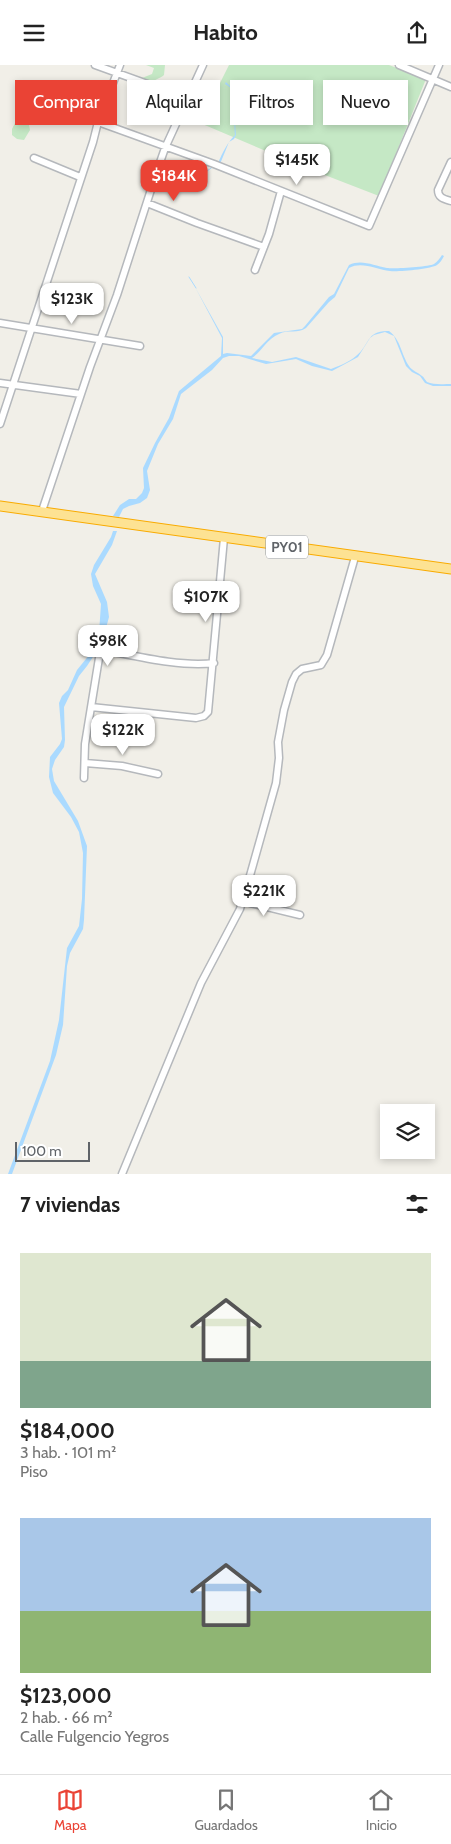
<!DOCTYPE html>
<html lang="es">
<head>
<meta charset="utf-8">
<style>
  :root { --surface:#fff; --page:#f2f2f2; --text:#222; --muted:#767676; --line:#e0e0e0; --accent:#ea4335 }
  body { margin:0; font-family:Cabin,sans-serif; background:var(--page); color:var(--text); height:100vh; display:flex; flex-direction:column; font-size:19px; white-space:nowrap }
  * { box-sizing:border-box; margin:0 }
  p { font-size:16px; color:var(--muted) }
  .icon { flex:none; width:28px; height:28px; fill:none; stroke:currentColor; stroke-width:2; stroke-linecap:round; stroke-linejoin:round }
  .map { position:relative; height:1109px; overflow:hidden }
  .details { display:flex; flex-direction:column; background:var(--surface); flex:1 }
  .details>* { flex:none }
  .top-card { position:absolute; left:15px; top:15px; width:421px; height:45px; display:flex; gap:10px }
  .tools { position:absolute; left:380px; top:1039px; display:grid; gap:10px }
  .tools a { display:grid; place-items:center; width:55px; height:55px; border-radius:0px; background:var(--surface); box-shadow:0 2px 8px #0003; font-size:25px }
  .scale { position:absolute; left:15px; bottom:12px; width:75px; box-sizing:border-box; padding-left:5px; border:2px solid #5f6368; border-top:0; font-size:14px; line-height:18px; white-space:nowrap; color:#5f6368; -webkit-text-stroke:4px #fff; paint-order:stroke }
  .price { position:absolute; translate:-50% -42px; padding:0 11px; border-radius:10px; background:#fff; color:#222; font-size:16px; line-height:32px; filter:drop-shadow(0 1px 2px #0008) }
  .price::after { content:''; position:absolute; left:50%; top:30px; width:15px; height:11px; margin-left:-8px; background:inherit; clip-path:polygon(0 0,100% 0,50% 100%) }
  .price.selected { background:var(--accent); color:#fff }
  ul { padding:0; list-style:none }
  li { display:grid; align-content:center; gap:10px; height:265px; padding:0 20px }
  li span { display:grid; place-items:center; height:155px; border-radius:0px; color:#555 }
  li>.icon { margin-inline-start:auto }
  span .icon { width:90px; height:90px; fill:#fffc; stroke-width:1 }
  li b { font-size:21px }
  h2 { display:flex; justify-content:space-between; align-items:center; height:60px; padding:0 20px; font-size:21px }
  .tag { padding:0 18px; border-radius:0px; background:var(--surface); box-shadow:0 2px 8px #0003; font-size:18px; line-height:45px }
  .tag.selected { background:var(--accent); color:#fff }
  header { display:flex; justify-content:space-between; align-items:center; height:65px; padding:0 20px; background:var(--surface); font-size:22px; font-weight:700 }
  .menu { display:flex; justify-content:space-around; align-items:center; height:70px; border-top:1px solid var(--line); background:var(--surface); font-size:14px; color:var(--muted) }
  .menu a { display:grid; justify-items:center; gap:2px }
  .menu .selected { color:var(--accent) }
  .map>svg:first-child { display:block }
  .green { fill:#c5e8c5 }
  .water { fill:#aadaff }
  .lines { fill:none; stroke-linecap:round; stroke-linejoin:round }
  .stream { stroke:#aadaff; stroke-width:1 }
  .minor-casing { stroke:#b5b8bc; stroke-width:9 }
  .highway-casing { stroke:#f9ab00; stroke-width:11 }
  .minor { stroke:#fff; stroke-width:6 }
  .highway { stroke:#fde293; stroke-width:9 }
  .labels { text-anchor:middle; stroke-width:5; stroke-linejoin:round; paint-order:stroke }
  .shield { fill:#fff; stroke:#8f9295; stroke-width:1 }
  .shield-label { font-size:14px; font-weight:bold; fill:#5f6368 }
</style>
</head>
<body>
<header><svg class="icon" aria-label="menu" viewBox="0 0 24 24"><path d="M4 6h16M4 12h16M4 18h16"/></svg>Habito<svg class="icon" aria-label="share" viewBox="0 0 24 24"><path d="M12 15V3M7 8l5-5 5 5M5 13v7h14v-7"/></svg></header>
<div class="map">
<svg width="451" height="1109" viewBox="0 0 451 1109">
  <rect width="100%" height="100%" fill="#f1efe8"/>
  <path class="green" d="M146,0H165L164,10C161,13 149,18 145,18L142,13L152,9L154,3Z
    M229,0H389L426,14L379,131L299,100L200,58Z
    M21,57L29,60L30,65L24,75L17,74L12,70V64L15,58Z"/>
  <path class="water" d="M226,17L232,23L235,29L234,45L236,70L234,74L229,77L220,99L218,98C223,87 227,78 235,70C234,62 235,30 232,24C230,22 228,21 225,19Z
    M442,190L444,191C442,195 440,198 437,200C431,204 398,207 390,206C377,205 362,196 349,203L335,232L329,237L306,263C298,269 288,264 279,269C267,274 262,286 252,293L272,297L296,292L331,304C339,301 349,297 356,291C370,280 366,265 389,266C401,275 401,289 409,301C412,306 418,307 422,311C424,312 425,315 427,317C433,320 444,319 451,319V321H433L425,318L420,311L412,307L406,301L394,271L385,267L374,270L370,273L358,292L332,306L312,301L296,294L266,299L239,291H229L223,293L212,305L181,329L173,354L158,379L147,406L150,425L147,433L140,438L129,441L123,444L119,452L113,451L120,440L129,434H136L142,428L144,423L143,403L155,378L169,353L179,326L221,291L222,273L195,222L223,272V289L227,288L251,291L274,268L302,264L305,261L329,232L334,229L349,200C362,194 374,201 387,203C394,204 428,202 434,199C437,197 440,193 442,190Z
    M113,466H117L112,480L95,509L107,537L109,552L102,578L87,601L79,611L64,642L65,675L64,682L55,695L52,704L54,716L78,756L87,781L84,855L83,864L70,888L67,901L63,960L56,990L12,1109H8L50,996L59,955L67,883L79,861L82,834L83,788L79,767L71,752L53,728L49,712L50,692L60,679L62,674L59,638L62,631L68,625L77,605L90,589L99,568L101,539L93,521L91,509L94,500L111,472Z"/>
  <g class="lines">
    <path class="stream" d="M207,106L214,101
      M189,212L196,223"/>
    <defs>
      <path id="minor" d="M95,0L189,34
        M399,0L451,22
        M98,57L214,99L369,161L439,0
        M34,93L80,112
        M451,97L438,125C438,133 444,134 451,136
        M147,138L197,158L264,182
        M255,205L269,169L281,126
        M0,258L140,281
        M0,318L81,329
        M0,359L93,77L98,57L120,0
        M42,446L90,302L117,230L157,106L165,83L203,0
        M91,642L196,653L204,651L208,647L224,473
        M85,698L122,701L158,709
        M84,713L85,679L99,593L101,589L109,586C140,592 182,602 214,598
        M244,830L250,838L300,850
        M122,1109L201,918L240,844L251,807L276,718L279,693L278,677L284,645L292,617L296,609L302,604L321,600L327,590L355,492"/>
      <path id="highway" d="M0,441L451,504"/>
    </defs>
    <use href="#minor" class="minor-casing"/>
    <use href="#highway" class="highway-casing"/>
    <use href="#minor" class="minor"/>
    <use href="#highway" class="highway"/>
  </g>
  <g class="labels">
    <rect class="shield" x="266" y="470.5" width="42" height="23" rx="4"/>
    <g class="shield-label">
      <text x="287" y="487">PY01</text>
    </g>
  </g>
</svg>
<div class="tools">
<a><svg class="icon" aria-label="layers" viewBox="0 0 24 24"><path d="M12 4l9 5-9 5-9-5zM3 14l9 5 9-5"/></svg></a>
</div>
<div class="scale">100 m</div>
<b class="price" style="left:297px;top:121px">$145K</b>
<b class="price selected" style="left:174px;top:137px">$184K</b>
<b class="price" style="left:72px;top:260px">$123K</b>
<b class="price" style="left:206px;top:558px">$107K</b>
<b class="price" style="left:108px;top:602px">$98K</b>
<b class="price" style="left:123px;top:691px">$122K</b>
<b class="price" style="left:264px;top:852px">$221K</b>
<div class="top-card">
<a class="tag selected">Comprar</a>
<a class="tag">Alquilar</a>
<a class="tag">Filtros</a>
<a class="tag">Nuevo</a>
</div>
</div>
<section class="details">
<h2>7 viviendas<svg class="icon" aria-label="filters" viewBox="0 0 24 24"><path d="M4 7h16M4 17h16"/><circle cx="9" cy="7" r="2"/><circle cx="15" cy="17" r="2"/></svg></h2>
<ul>
<li><span style="background:linear-gradient(#dfe7d0 70%,#7fa58c 0)"><svg class="icon" aria-label="home" viewBox="0 0 24 24"><path d="M3 11l9-7 9 7M6 9v11h12V9"/></svg></span><div><b>$184,000</b><p>3 hab. · 101 m²</p><p>Piso</p></div></li>
<li><span style="background:linear-gradient(#a9c7e8 60%,#8fb573 0)"><svg class="icon" aria-label="home" viewBox="0 0 24 24"><path d="M3 11l9-7 9 7M6 9v11h12V9"/></svg></span><div><b>$123,000</b><p>2 hab. · 66 m²</p><p>Calle Fulgencio Yegros</p></div></li>
</ul>
</section>
<nav class="menu">
<a class="selected"><svg class="icon" aria-label="map" viewBox="0 0 24 24"><path d="M3 6l6-2 6 2 6-2v14l-6 2-6-2-6 2zM9 4v14M15 6v14"/></svg>Mapa</a>
<a><svg class="icon" aria-label="saved" viewBox="0 0 24 24"><path d="M7 4h10v16l-5-4-5 4z"/></svg>Guardados</a>
<a><svg class="icon" aria-label="home" viewBox="0 0 24 24"><path d="M3 11l9-7 9 7M6 9v11h12V9"/></svg>Inicio</a>
</nav>
</body>
</html>
